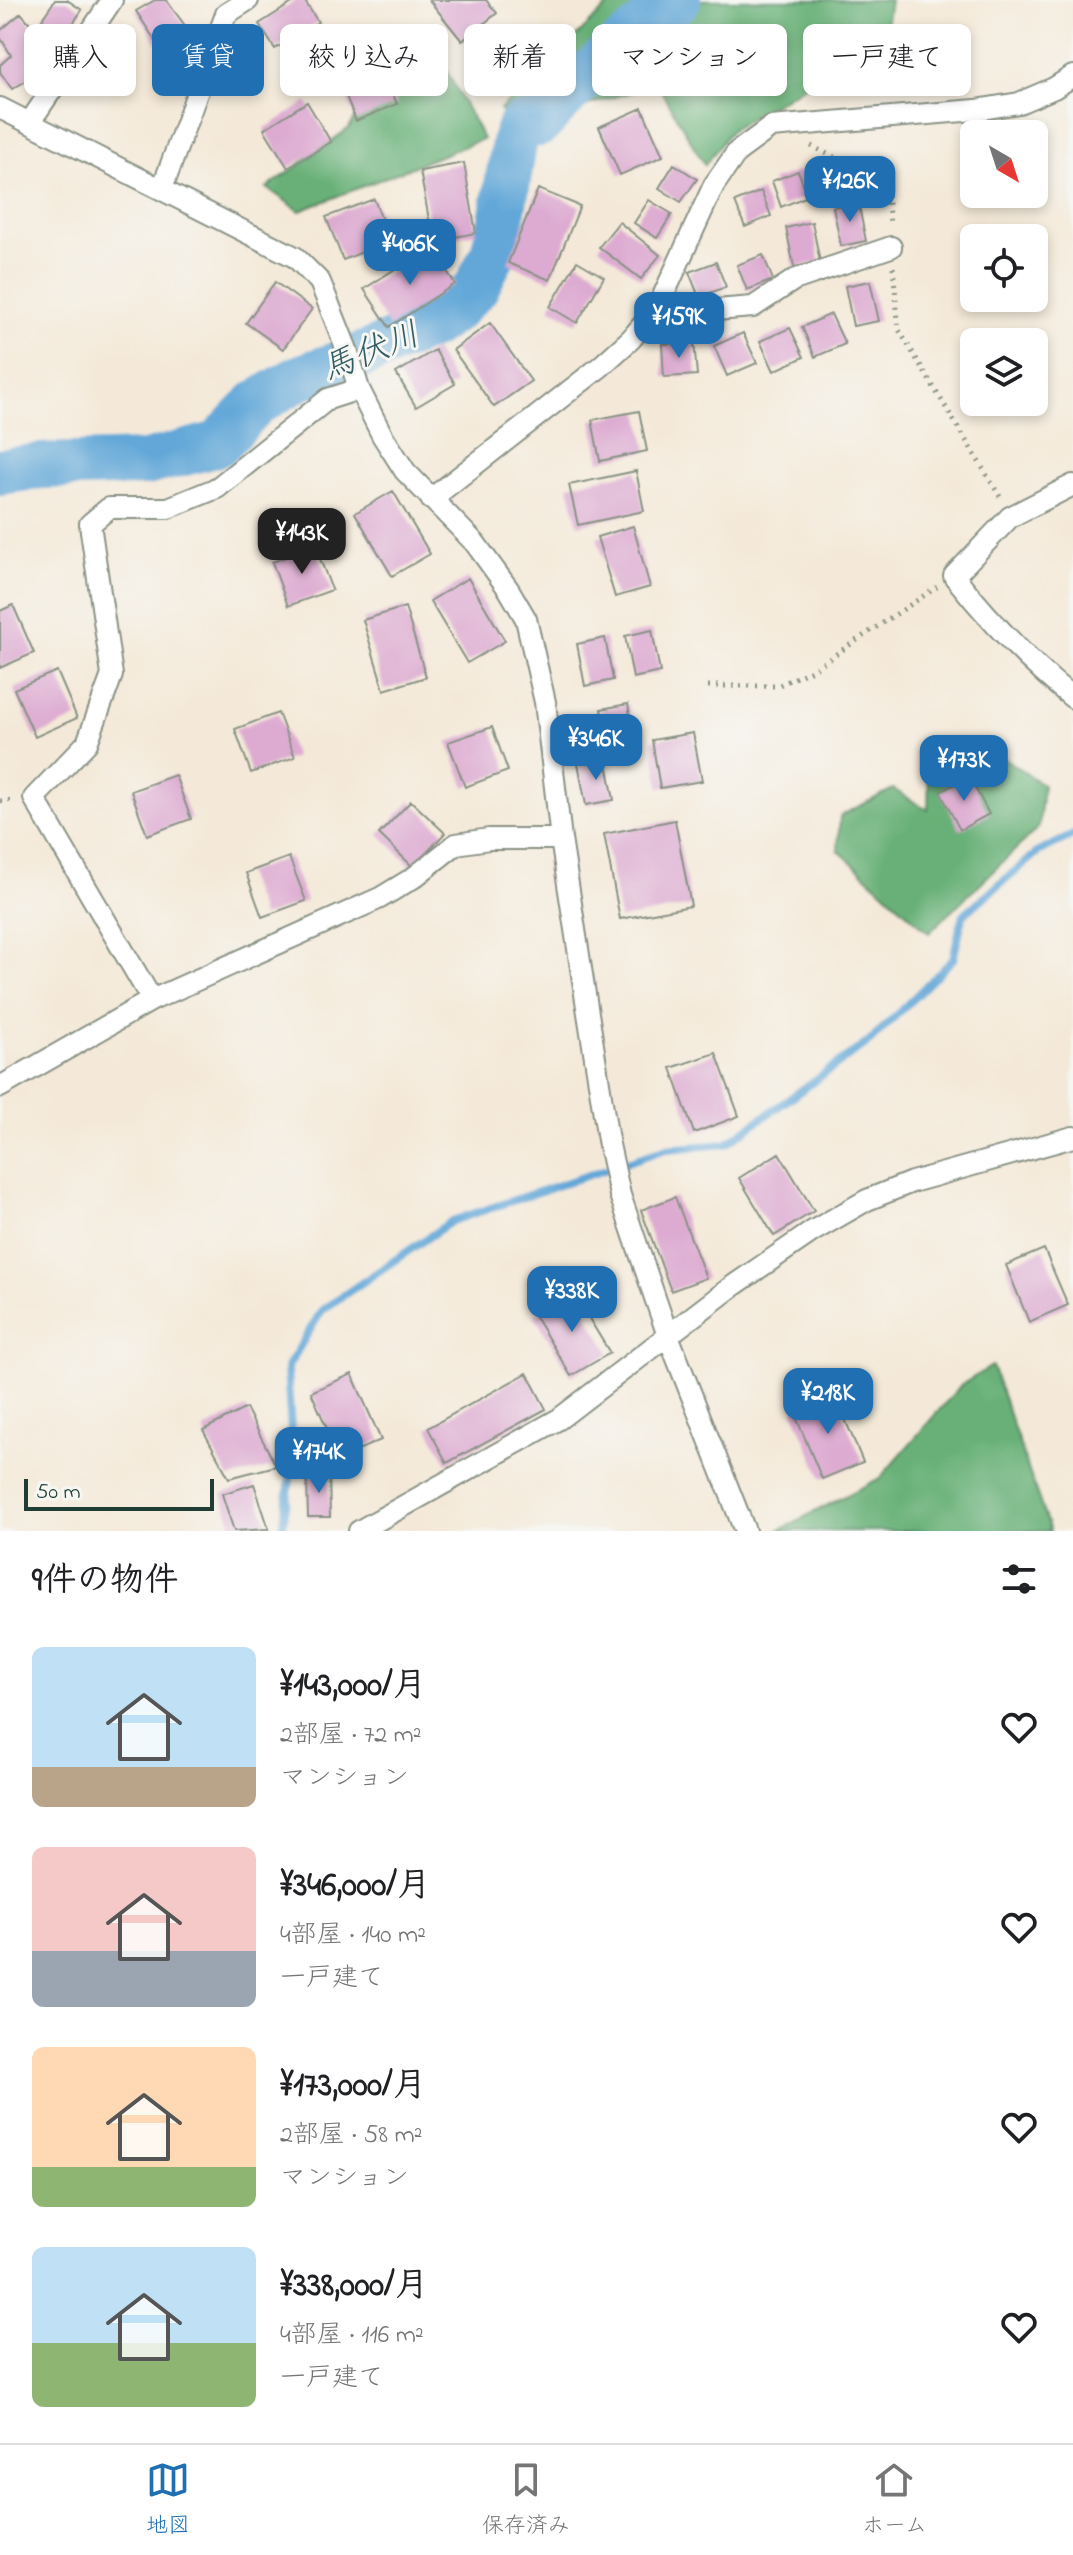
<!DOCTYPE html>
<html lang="ja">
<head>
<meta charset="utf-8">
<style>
  :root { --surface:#fff; --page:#f2f2f2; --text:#202124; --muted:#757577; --line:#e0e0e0; --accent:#1f6fb2 }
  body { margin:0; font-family:"Indie Flower","Klee One",sans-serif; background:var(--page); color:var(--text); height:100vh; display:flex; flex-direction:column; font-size:30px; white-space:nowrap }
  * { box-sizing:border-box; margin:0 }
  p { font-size:26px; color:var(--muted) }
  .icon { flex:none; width:44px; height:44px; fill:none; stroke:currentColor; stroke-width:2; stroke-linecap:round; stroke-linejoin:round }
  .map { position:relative; height:1531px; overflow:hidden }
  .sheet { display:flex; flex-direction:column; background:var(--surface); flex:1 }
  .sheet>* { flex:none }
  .guide { position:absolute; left:24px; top:24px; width:1026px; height:72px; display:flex; gap:16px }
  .needle { width:52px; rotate:141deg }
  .tools { position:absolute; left:960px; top:120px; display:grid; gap:16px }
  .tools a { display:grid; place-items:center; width:88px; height:88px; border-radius:12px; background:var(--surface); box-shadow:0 4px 12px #0003; font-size:40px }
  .scale { position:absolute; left:24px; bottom:20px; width:190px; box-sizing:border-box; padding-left:8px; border:4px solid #1f3d34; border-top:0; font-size:22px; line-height:28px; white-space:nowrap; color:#1f3d34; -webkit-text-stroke:6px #f6f6f2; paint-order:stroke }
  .price { position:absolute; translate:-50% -68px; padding:0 18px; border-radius:16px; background:var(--accent); color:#fff; font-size:26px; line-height:52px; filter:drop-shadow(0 2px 4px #0008) }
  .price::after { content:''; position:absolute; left:50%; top:48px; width:24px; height:18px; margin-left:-12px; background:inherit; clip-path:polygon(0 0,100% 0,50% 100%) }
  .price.selected { background:#222; color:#fff }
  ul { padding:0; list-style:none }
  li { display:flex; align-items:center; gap:24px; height:200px; padding:0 32px }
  li span { display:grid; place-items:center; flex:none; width:224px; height:160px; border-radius:12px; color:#555 }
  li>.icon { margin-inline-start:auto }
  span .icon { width:96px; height:96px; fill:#fffc; stroke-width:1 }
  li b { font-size:34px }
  h2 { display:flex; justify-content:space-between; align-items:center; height:96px; padding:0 32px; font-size:34px }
  .chip { padding:0 28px; border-radius:12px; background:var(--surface); box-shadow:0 4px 12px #0003; font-size:28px; line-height:72px }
  .chip.selected { background:var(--accent); color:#fff }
  .dock { display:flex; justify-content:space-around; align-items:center; height:112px; border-top:2px solid var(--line); background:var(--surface); font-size:22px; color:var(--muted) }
  .dock a { display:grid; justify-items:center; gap:4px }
  .dock .selected { color:var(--accent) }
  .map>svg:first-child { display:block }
  .forest { fill:#68b077; stroke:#447656; stroke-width:2 }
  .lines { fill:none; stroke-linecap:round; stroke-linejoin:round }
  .stream { stroke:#62a7d8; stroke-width:8 }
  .river { stroke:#62a7d8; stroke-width:46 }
  .building { fill:#ddabd1 }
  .minor-casing { stroke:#8a9386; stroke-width:24 }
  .path { stroke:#8a9386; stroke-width:5; stroke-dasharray:2 6; stroke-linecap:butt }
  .minor { stroke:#fff; stroke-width:20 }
  .labels { text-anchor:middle; stroke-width:6; stroke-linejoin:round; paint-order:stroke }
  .water-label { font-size:34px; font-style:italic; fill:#335d65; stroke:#f6f6f2 }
</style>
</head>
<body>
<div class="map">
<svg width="1073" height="1531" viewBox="0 0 1073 1531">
  <rect width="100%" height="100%" fill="#f6f6f2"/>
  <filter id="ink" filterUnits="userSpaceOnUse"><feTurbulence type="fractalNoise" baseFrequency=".0125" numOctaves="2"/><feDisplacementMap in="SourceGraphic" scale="16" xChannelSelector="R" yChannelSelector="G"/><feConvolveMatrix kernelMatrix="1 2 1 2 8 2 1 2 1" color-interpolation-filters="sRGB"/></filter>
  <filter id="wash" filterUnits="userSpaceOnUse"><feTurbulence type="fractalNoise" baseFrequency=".006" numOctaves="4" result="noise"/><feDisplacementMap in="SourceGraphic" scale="32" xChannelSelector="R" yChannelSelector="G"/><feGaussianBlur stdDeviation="1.8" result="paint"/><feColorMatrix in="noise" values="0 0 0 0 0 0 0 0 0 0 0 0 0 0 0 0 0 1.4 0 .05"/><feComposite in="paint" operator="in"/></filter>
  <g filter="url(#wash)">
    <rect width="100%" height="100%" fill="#f4e9d8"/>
    <path class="forest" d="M614,0H890L884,39L731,130L705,165L657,84L520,126L500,110Z
      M381,27L445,68L483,139L300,211L267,188L349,128L378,74Z
      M985,745L1043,785L1039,827L929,933L838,850L840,816L893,789L928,810L929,759Z
      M992,1366L1050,1531H778L880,1478L961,1385Z"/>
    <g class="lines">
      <path class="stream" d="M282,1531L293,1461L287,1368L322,1310L452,1221L666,1149L726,1144L870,1041L953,959L963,915L1038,852L1073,835"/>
      <path class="river" d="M0,472L41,466L146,463L218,444L257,403L299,378L358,357L431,326L454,310L476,288L493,254L501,221L515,138L520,126L539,124C583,75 626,40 678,0"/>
    </g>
    <g id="blocks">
      <path class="building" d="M55,0H67L82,10L66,34L42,19Z
        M155,0H166L201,47L174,69L136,11Z
        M297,0H304L318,22L275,49L259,24Z
        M429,0H486L497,13L462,41Z
        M21,13L53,50L32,69L33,77L12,89L0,72V65L11,55L0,37V31Z
        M370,38L397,104L356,121L329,54Z
        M307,102L331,142L288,168L264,129Z
        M642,108L663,156L620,175L599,127Z
        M464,163L476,233L433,241L420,171Z
        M674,164L697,179L681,202L659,188Z
        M798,171L808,196L781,207L772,181Z
        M538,189L580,206L550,280L508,263Z
        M761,191L771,216L745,227L735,202Z
        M374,199L390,241L343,260L326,217Z
        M649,200L672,214L657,238L634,223Z
        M858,201L866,241L841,246L833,207Z
        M619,222L660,255L641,279L599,247Z
        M812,222L820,262L794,267L786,228Z
        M431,246L455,284L389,327L364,289Z
        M763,255L773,280L747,290L737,265Z
        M577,261L604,277L577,323L550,307Z
        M716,262L726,287L699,297L689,272Z
        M870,281L879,321L853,326L845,286Z
        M275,282L312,309L283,349L246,323Z
        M831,314L845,344L815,357L802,327Z
        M490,323L531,381L494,407L453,350Z
        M790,328L804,357L774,371L760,341Z
        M743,333L757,363L727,376L714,346Z
        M694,342L697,375L664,377L662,344Z
        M435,350L455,384L416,407L396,373Z
        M639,411L647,451L600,461L592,420Z
        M636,471L644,511L578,525L569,485Z
        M393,491L430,554L392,576L355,513Z
        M633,526L650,587L615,597L597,537Z
        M315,546L332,590L288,606L272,562Z
        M468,578L505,641L467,663L430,601Z
        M13,605L34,653L0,668V611Z
        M405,607L426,677L384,690L363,620Z
        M652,630L660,672L633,678L625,636Z
        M605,638L613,680L585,686L577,644Z
        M57,671L77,718L35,737L14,689Z
        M628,704L636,746L609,751L601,709Z
        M278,713L295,757L251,773L235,729Z
        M492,727L508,771L465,787L448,742Z
        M693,733L702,781L660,788L652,740Z
        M606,758L614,800L586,805L578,763Z
        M175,775L191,819L147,835L131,791Z
        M969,776L989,814L960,830L940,792Z
        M411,801L445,833L413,867L379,834Z
        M675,820L691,906L620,919L604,834Z
        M289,857L306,901L262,917L246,873Z
        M716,1053L739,1116L694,1133L671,1068Z
        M779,1153L814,1211L774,1236L739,1178Z
        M675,1197L706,1278L671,1291L641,1210Z
        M1044,1249L1068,1305L1029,1322L1006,1265Z
        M573,1292L610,1353L571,1376L534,1315Z
        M527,1373L546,1409L447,1463L428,1428Z
        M352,1374L381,1440L340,1458L311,1392Z
        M834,1393L863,1462L822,1479L793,1410Z
        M246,1408L276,1466L229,1478L203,1430Z
        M329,1469L330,1517H308L307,1477Z
        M254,1484L269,1529L234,1531L222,1494Z"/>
    </g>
  </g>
  <g filter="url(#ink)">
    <use href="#blocks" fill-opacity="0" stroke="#8a9386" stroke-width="2"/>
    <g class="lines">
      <defs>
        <path id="minor" d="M0,108L295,257L320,282L347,350L359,389L382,435L405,471L475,543L509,590L526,619L545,702L561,839L587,1007L608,1140L620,1195L667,1333L745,1531
          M30,122L112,0
          M162,189L226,14L248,0
          M658,307L691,312L753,307L794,280L891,247
          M1073,485L1010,517L954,576C990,621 1028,662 1073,698
          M431,499L600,367L631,339L658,307L714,185L737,152L771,127L976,110L1019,103L1054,88L1073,76
          M152,1000L34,798L87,743L112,675L90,524L109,508H168L217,488L328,399L359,389
          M0,1087L152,1000L380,898L413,878L456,844L489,839H561
          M359,1531L559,1419L730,1288L813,1231L867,1200L912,1182L1073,1137"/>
      </defs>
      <use href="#minor" class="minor-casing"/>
      <path class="path" d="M811,146L886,182L890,225
        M893,267L899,330L1002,500
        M708,686H777L812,670L937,587
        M0,801L13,800"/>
      <use href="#minor" class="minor"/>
    </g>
  </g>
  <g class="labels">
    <g class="water-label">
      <text transform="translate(370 350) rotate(-22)" y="12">馬伏川</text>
    </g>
  </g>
</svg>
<div class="tools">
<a><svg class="needle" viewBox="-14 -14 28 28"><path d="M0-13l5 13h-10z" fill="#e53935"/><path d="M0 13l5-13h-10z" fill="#757577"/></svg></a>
<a><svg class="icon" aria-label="locate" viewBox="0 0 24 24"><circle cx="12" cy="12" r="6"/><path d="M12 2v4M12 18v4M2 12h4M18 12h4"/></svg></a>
<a><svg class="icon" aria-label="layers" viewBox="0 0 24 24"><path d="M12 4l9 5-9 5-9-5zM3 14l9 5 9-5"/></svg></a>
</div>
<div class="scale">50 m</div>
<b class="price" style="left:850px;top:224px">¥126K</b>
<b class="price" style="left:410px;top:287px">¥406K</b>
<b class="price" style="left:679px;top:360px">¥159K</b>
<b class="price selected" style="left:302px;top:576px">¥143K</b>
<b class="price" style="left:596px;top:782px">¥346K</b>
<b class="price" style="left:964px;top:803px">¥173K</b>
<b class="price" style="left:572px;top:1334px">¥338K</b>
<b class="price" style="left:828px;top:1436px">¥218K</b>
<b class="price" style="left:319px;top:1495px">¥174K</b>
<div class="guide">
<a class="chip">購入</a>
<a class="chip selected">賃貸</a>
<a class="chip">絞り込み</a>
<a class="chip">新着</a>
<a class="chip">マンション</a>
<a class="chip">一戸建て</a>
</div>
</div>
<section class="sheet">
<h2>9件の物件<svg class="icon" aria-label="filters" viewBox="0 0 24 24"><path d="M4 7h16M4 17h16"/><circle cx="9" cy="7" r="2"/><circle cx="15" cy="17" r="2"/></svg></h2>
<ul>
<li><span style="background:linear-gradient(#bfe0f5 75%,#b9a48a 0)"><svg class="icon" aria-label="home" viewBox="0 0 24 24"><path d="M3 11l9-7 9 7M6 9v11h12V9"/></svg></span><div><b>¥143,000/月</b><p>2部屋 · 72 m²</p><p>マンション</p></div><svg class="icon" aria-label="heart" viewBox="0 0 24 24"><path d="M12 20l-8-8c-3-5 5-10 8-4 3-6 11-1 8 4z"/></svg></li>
<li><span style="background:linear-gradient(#f6c9c9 65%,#9aa5b1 0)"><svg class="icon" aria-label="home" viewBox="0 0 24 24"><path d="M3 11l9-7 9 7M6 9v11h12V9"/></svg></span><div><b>¥346,000/月</b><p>4部屋 · 140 m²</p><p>一戸建て</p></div><svg class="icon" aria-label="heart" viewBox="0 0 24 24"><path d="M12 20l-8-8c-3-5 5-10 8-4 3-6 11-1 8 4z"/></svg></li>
<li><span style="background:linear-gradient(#ffd9b3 75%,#8fb573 0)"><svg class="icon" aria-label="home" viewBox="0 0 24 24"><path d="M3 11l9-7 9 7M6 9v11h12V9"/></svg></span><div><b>¥173,000/月</b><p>2部屋 · 58 m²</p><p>マンション</p></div><svg class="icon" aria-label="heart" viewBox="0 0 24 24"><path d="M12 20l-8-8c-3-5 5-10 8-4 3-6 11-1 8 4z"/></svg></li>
<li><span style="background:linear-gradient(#bfe0f5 60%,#8fb573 0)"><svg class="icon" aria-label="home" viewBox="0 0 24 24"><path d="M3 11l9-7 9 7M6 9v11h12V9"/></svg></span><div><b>¥338,000/月</b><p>4部屋 · 116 m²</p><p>一戸建て</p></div><svg class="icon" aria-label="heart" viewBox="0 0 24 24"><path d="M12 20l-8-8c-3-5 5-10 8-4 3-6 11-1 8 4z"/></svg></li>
</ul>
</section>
<nav class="dock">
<a class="selected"><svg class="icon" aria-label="map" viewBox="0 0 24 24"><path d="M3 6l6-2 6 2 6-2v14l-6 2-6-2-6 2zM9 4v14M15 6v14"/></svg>地図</a>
<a><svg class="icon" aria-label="saved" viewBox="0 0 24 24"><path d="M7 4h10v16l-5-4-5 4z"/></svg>保存済み</a>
<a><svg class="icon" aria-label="home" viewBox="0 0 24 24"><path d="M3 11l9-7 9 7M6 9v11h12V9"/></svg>ホーム</a>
</nav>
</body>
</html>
